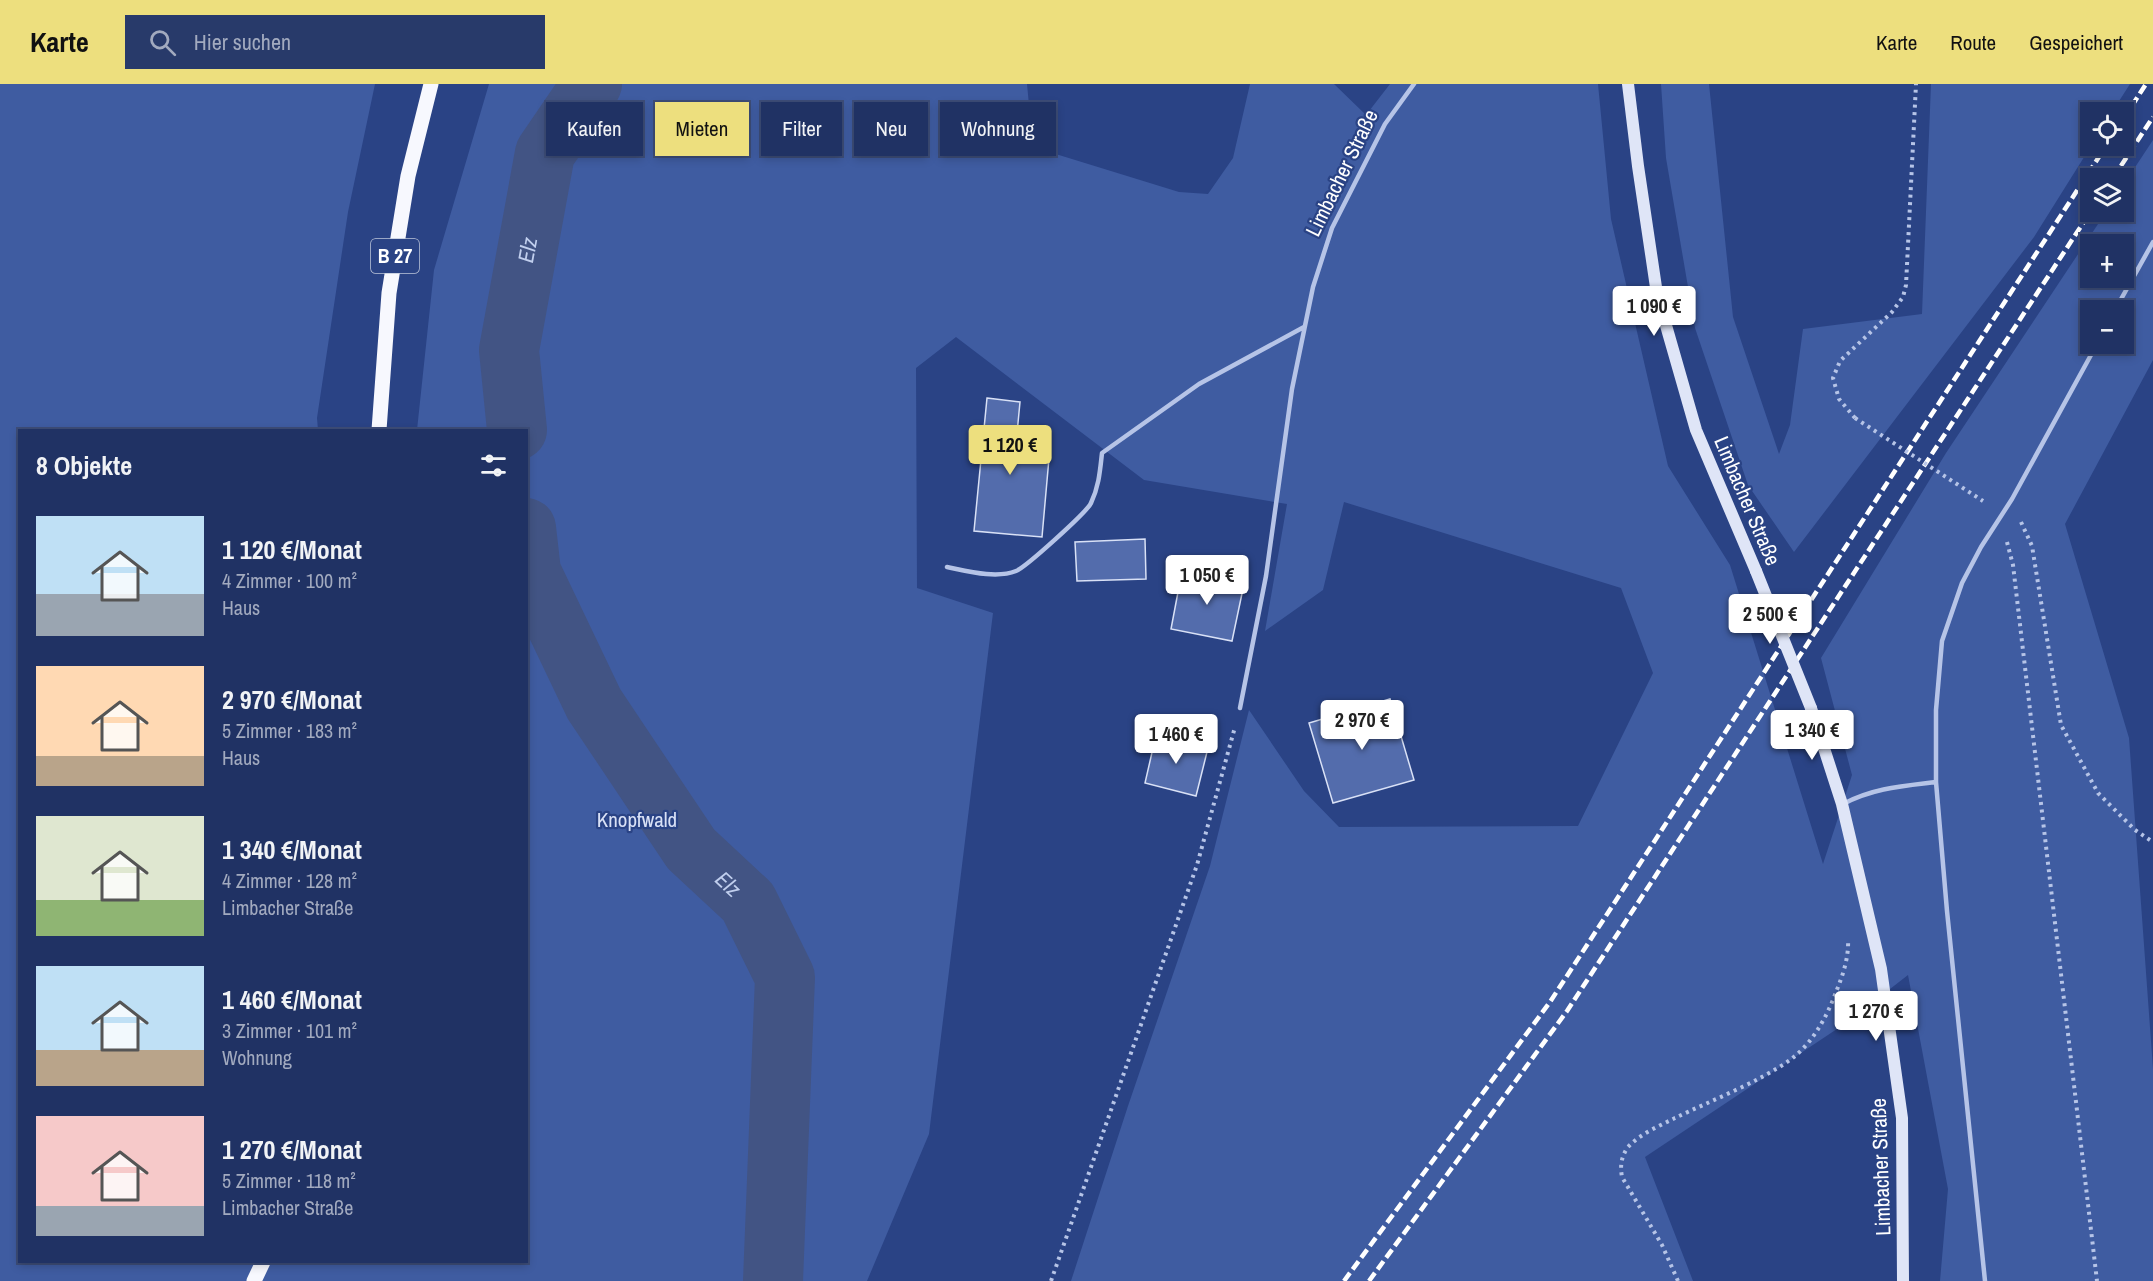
<!DOCTYPE html>
<html lang="de">
<head>
<meta charset="utf-8">
<style>
  :root { --surface:#203264; --page:#283a6a; --text:#f1f3f6; --muted:#a2aabf; --line:#3d4d78; --accent:#eddf7e }
  body { margin:0; font-family:"Archivo Narrow",sans-serif; background:var(--page); color:var(--text); height:100vh; display:flex; flex-direction:column; font-size:22px; white-space:nowrap }
  * { box-sizing:border-box; margin:0 }
  p { font-size:20px; color:var(--muted) }
  .icon { flex:none; width:33px; height:33px; fill:none; stroke:currentColor; stroke-width:2; stroke-linecap:round; stroke-linejoin:round }
  .map { position:relative; flex:1; overflow:hidden }
  .sheet { position:absolute; left:18px; top:345px; width:510px; height:834px; display:flex; flex-direction:column; background:var(--surface); border-radius:0px; box-shadow:0 3px 9px #0003,0 0 0 2px var(--line) }
  .sheet>* { flex:none }
  .guide { position:absolute; left:546px; top:18px; width:570px; height:54px; display:flex; gap:12px }
  .buttons { position:absolute; left:2080px; top:18px; display:grid; gap:12px }
  .buttons a { display:grid; place-items:center; width:54px; height:54px; border-radius:0px; background:var(--surface); box-shadow:0 3px 9px #0003,0 0 0 2px var(--line); font-size:30px }
  .price { position:absolute; translate:-50% -51px; padding:0 14px; border-radius:6px; background:#fff; color:#222; font-size:20px; line-height:39px; filter:drop-shadow(0 2px 3px #0008) }
  .price::after { content:''; position:absolute; left:50%; top:36px; width:18px; height:14px; margin-left:-9px; background:inherit; clip-path:polygon(0 0,100% 0,50% 100%) }
  .price.selected { background:var(--accent); color:#111 }
  ul { padding:0; list-style:none }
  li { display:flex; align-items:center; gap:18px; height:150px; padding:0 18px }
  li span { display:grid; place-items:center; flex:none; width:168px; height:120px; border-radius:0px; color:#555 }
  li>.icon { margin-inline-start:auto }
  span .icon { width:72px; height:72px; fill:#fffc; stroke-width:1 }
  li b { font-size:26px }
  h2 { display:flex; justify-content:space-between; align-items:center; height:72px; padding:0 18px; font-size:26px }
  .tag { padding:0 21px; border-radius:0px; background:var(--surface); box-shadow:0 3px 9px #0003,0 0 0 2px var(--line); font-size:21px; line-height:54px }
  .tag.selected { background:var(--accent); color:#111 }
  header { display:flex; align-items:center; gap:36px; box-sizing:border-box; height:84px; padding:0 30px; background:var(--accent); color:#111 }
  header strong { font-size:28px }
  nav { display:flex; gap:33px; margin-inline-start:auto; font-size:21px }
  .search { width:420px; height:54px; background:var(--page); display:flex; align-items:center; gap:15px; box-sizing:border-box; padding:0 21px; border-radius:0px; color:var(--muted); font-size:22px }
  .map>svg:first-child { display:block }
  .green { fill:#3f5ca1; fill-rule:evenodd }
  .lines { fill:none; stroke-linecap:round; stroke-linejoin:round }
  .river { stroke:#425484; stroke-width:60 }
  .building { fill:#536cac; stroke:#d9e1f6; stroke-width:1.5 }
  .path { stroke:#b6c4e7; stroke-width:4; stroke-dasharray:3 4.5; stroke-linecap:butt }
  .lane { stroke:#b6c4e7; stroke-width:4.5 }
  .secondary { stroke:#dfe5f7; stroke-width:12 }
  .primary { stroke:#f7f8fe; stroke-width:15 }
  .rail { stroke:#fff; stroke-width:4.5; stroke-dasharray:10 4.5; stroke-linecap:butt }
  .path-bridge { stroke:#b6c4e7; stroke-width:4; stroke-dasharray:3 4.5; stroke-linecap:butt }
  .secondary-bridge { stroke:#dfe5f7; stroke-width:12 }
  .labels { text-anchor:middle; stroke-width:4.5; stroke-linejoin:round; paint-order:stroke }
  .shield { fill:#2a4385; stroke:#bfc7da; stroke-width:1.5 }
  .shield-label { font-size:20px; font-weight:bold; fill:#fff }
  .street-label { font-size:21px; fill:#fff; stroke:#2a4385 }
  .park-label { font-size:21px; fill:#d9e1f6; stroke:#2a4385 }
  .water-label { font-size:22px; font-style:italic; fill:#c1cfee; stroke:#2a4385 }
</style>
</head>
<body>
<header>
<strong>Karte</strong>
<div class="search"><svg class="icon" aria-label="search" viewBox="0 0 24 24"><circle cx="10" cy="10" r="6"/><path d="M15 15l6 6"/></svg>Hier suchen</div>
<nav><a>Karte</a><a>Route</a><a>Gespeichert</a></nav>
</header>
<div class="map">
<svg width="2153" height="1197" viewBox="0 0 2153 1197">
  <rect width="100%" height="100%" fill="#2a4385"/>
  <path class="green" d="M0,0H375L348,128L317,334L318,346H20V1178H526V346H417L434,186L489,0H1027L1033,63L1179,108L1208,110L1233,74L1250,0H1334L1366,31L1390,0H1598L1611,135L1668,382L1730,481L1823,780L1852,691L1821,574L1946,369L2106,128H2124V100L2153,56V276L2065,440L2129,654L2153,985V1197H1940L1948,1105L1908,891L1849,937L1645,1073L1693,1197H1071L1128,1022L1210,782L1249,626L1304,707L1339,743L1578,742L1653,589L1621,504L1344,418L1323,506L1265,547L1287,420L1144,396L956,253L916,284L917,504L993,529L929,1050L867,1197H0ZM2091,160H2124V194H2091ZM2091,226H2124V260H2091Z
    M1661,0H1709L1733,233L1779,370L1790,341L1803,245L1922,230L1931,0H2130L2112,28H2091V62L2034,153L1794,468L1748,401L1695,244L1666,74Z"/>
  <g class="lines">
    <g class="river">
      <path id="s1" d="M517,346L509,266L545,69L592,0"/>
      <path id="s2" d="M526,444L531,488L594,620L691,765L748,818L785,893L773,1197"/>
    </g>
  </g>
  <path class="building" d="M987,314L1020,318L1016,360L1050,363L1042,453L974,447Z
    M1145,455L1146,495L1077,497L1075,458Z
    M1182,487L1244,500L1232,557L1171,545Z
    M1390,615L1414,696L1333,719L1309,639Z
    M1156,651L1208,664L1196,712L1145,699Z"/>
  <g class="lines">
    <path class="path" d="M1855,334L1839,315L1833,294L1840,277L1892,228L1903,213L1906,201L1916,0
      M2021,438L2032,462L2061,641L2098,709L2135,746L2153,758
      M2007,458L2013,481L2097,1197
      M1051,1197L1197,781L1235,643
      M1678,1197L1662,1161L1622,1093C1620,1082 1621,1073 1628,1063C1640,1050 1659,1042 1675,1034C1710,1017 1759,998 1790,976C1812,960 1827,933 1836,908C1843,891 1849,873 1848,855"/>
    <path class="lane" d="M2115,226L2153,158
      M947,483C967,487 996,495 1016,487C1026,483 1087,428 1091,419C1099,402 1100,387 1102,369L1199,300L1304,243
      M1240,624L1266,492L1292,305L1313,203L1332,144L1385,40L1414,0
      M1843,720C1873,704 1903,702 1936,698
      M1985,1197L1947,827L1936,698V626L1942,557L1962,499L1981,463L2012,415L2097,260"/>
    <path class="secondary" d="M1628,0L1638,82L1657,210L1696,346L1756,487
      M1811,624L1842,720L1881,885L1902,1034L1903,1197"/>
    <path class="primary" d="M379,346L389,209L408,92L431,0
      M254,1197L263,1178"/>
    <path class="rail" d="M2124,34L2146,0
      M2113,94L2153,33
      M1344,1197L1550,918L2106,62
      M1369,1197L1567,927L2091,127"/>
    <path class="path-bridge" d="M1855,334L1983,417"/>
    <path class="secondary-bridge" d="M1756,487L1811,624"/>
  </g>
  <g class="labels">
    <rect class="shield" x="371" y="155" width="48" height="34" rx="4.5"/>
    <g class="shield-label">
      <text x="395" y="179">B 27</text>
    </g>
    <g class="street-label">
      <text transform="translate(1342 89) rotate(-64)" y="7">Limbacher Straße</text>
      <text transform="translate(1747 417) rotate(67)" y="7">Limbacher Straße</text>
      <text transform="translate(1881 1083) rotate(-92)" y="7">Limbacher Straße</text>
    </g>
    <g class="park-label">
      <text x="637" y="743">Knopfwald</text>
    </g>
    <g class="water-label">
      <text dy="8" stroke="none"><textPath href="#s1" startOffset="182">Elz</textPath></text>
      <text dy="8" stroke="none"><textPath href="#s2" startOffset="416">Elz</textPath></text>
    </g>
  </g>
</svg>
<div class="buttons">
<a><svg class="icon" aria-label="locate" viewBox="0 0 24 24"><circle cx="12" cy="12" r="6"/><path d="M12 2v4M12 18v4M2 12h4M18 12h4"/></svg></a>
<a><svg class="icon" aria-label="layers" viewBox="0 0 24 24"><path d="M12 4l9 5-9 5-9-5zM3 14l9 5 9-5"/></svg></a>
<a>+</a>
<a>−</a>
</div>
<b class="price" style="left:1654px;top:253px">1 090 €</b>
<b class="price selected" style="left:1010px;top:392px">1 120 €</b>
<b class="price" style="left:1207px;top:522px">1 050 €</b>
<b class="price" style="left:1770px;top:561px">2 500 €</b>
<b class="price" style="left:1362px;top:667px">2 970 €</b>
<b class="price" style="left:1812px;top:677px">1 340 €</b>
<b class="price" style="left:1176px;top:681px">1 460 €</b>
<b class="price" style="left:1876px;top:958px">1 270 €</b>
<div class="guide">
<a class="tag">Kaufen</a>
<a class="tag selected">Mieten</a>
<a class="tag">Filter</a>
<a class="tag">Neu</a>
<a class="tag">Wohnung</a>
</div>
<section class="sheet">
<h2>8 Objekte<svg class="icon" aria-label="filters" viewBox="0 0 24 24"><path d="M4 7h16M4 17h16"/><circle cx="9" cy="7" r="2"/><circle cx="15" cy="17" r="2"/></svg></h2>
<ul>
<li><span style="background:linear-gradient(#bfe0f5 65%,#9aa5b1 0)"><svg class="icon" aria-label="home" viewBox="0 0 24 24"><path d="M3 11l9-7 9 7M6 9v11h12V9"/></svg></span><div><b>1 120 €/Monat</b><p>4 Zimmer · 100 m²</p><p>Haus</p></div></li>
<li><span style="background:linear-gradient(#ffd9b3 75%,#b9a48a 0)"><svg class="icon" aria-label="home" viewBox="0 0 24 24"><path d="M3 11l9-7 9 7M6 9v11h12V9"/></svg></span><div><b>2 970 €/Monat</b><p>5 Zimmer · 183 m²</p><p>Haus</p></div></li>
<li><span style="background:linear-gradient(#dfe7d0 70%,#8fb573 0)"><svg class="icon" aria-label="home" viewBox="0 0 24 24"><path d="M3 11l9-7 9 7M6 9v11h12V9"/></svg></span><div><b>1 340 €/Monat</b><p>4 Zimmer · 128 m²</p><p>Limbacher Straße</p></div></li>
<li><span style="background:linear-gradient(#bfe0f5 70%,#b9a48a 0)"><svg class="icon" aria-label="home" viewBox="0 0 24 24"><path d="M3 11l9-7 9 7M6 9v11h12V9"/></svg></span><div><b>1 460 €/Monat</b><p>3 Zimmer · 101 m²</p><p>Wohnung</p></div></li>
<li><span style="background:linear-gradient(#f6c9c9 75%,#9aa5b1 0)"><svg class="icon" aria-label="home" viewBox="0 0 24 24"><path d="M3 11l9-7 9 7M6 9v11h12V9"/></svg></span><div><b>1 270 €/Monat</b><p>5 Zimmer · 118 m²</p><p>Limbacher Straße</p></div></li>
</ul>
</section>
</div>
</body>
</html>
